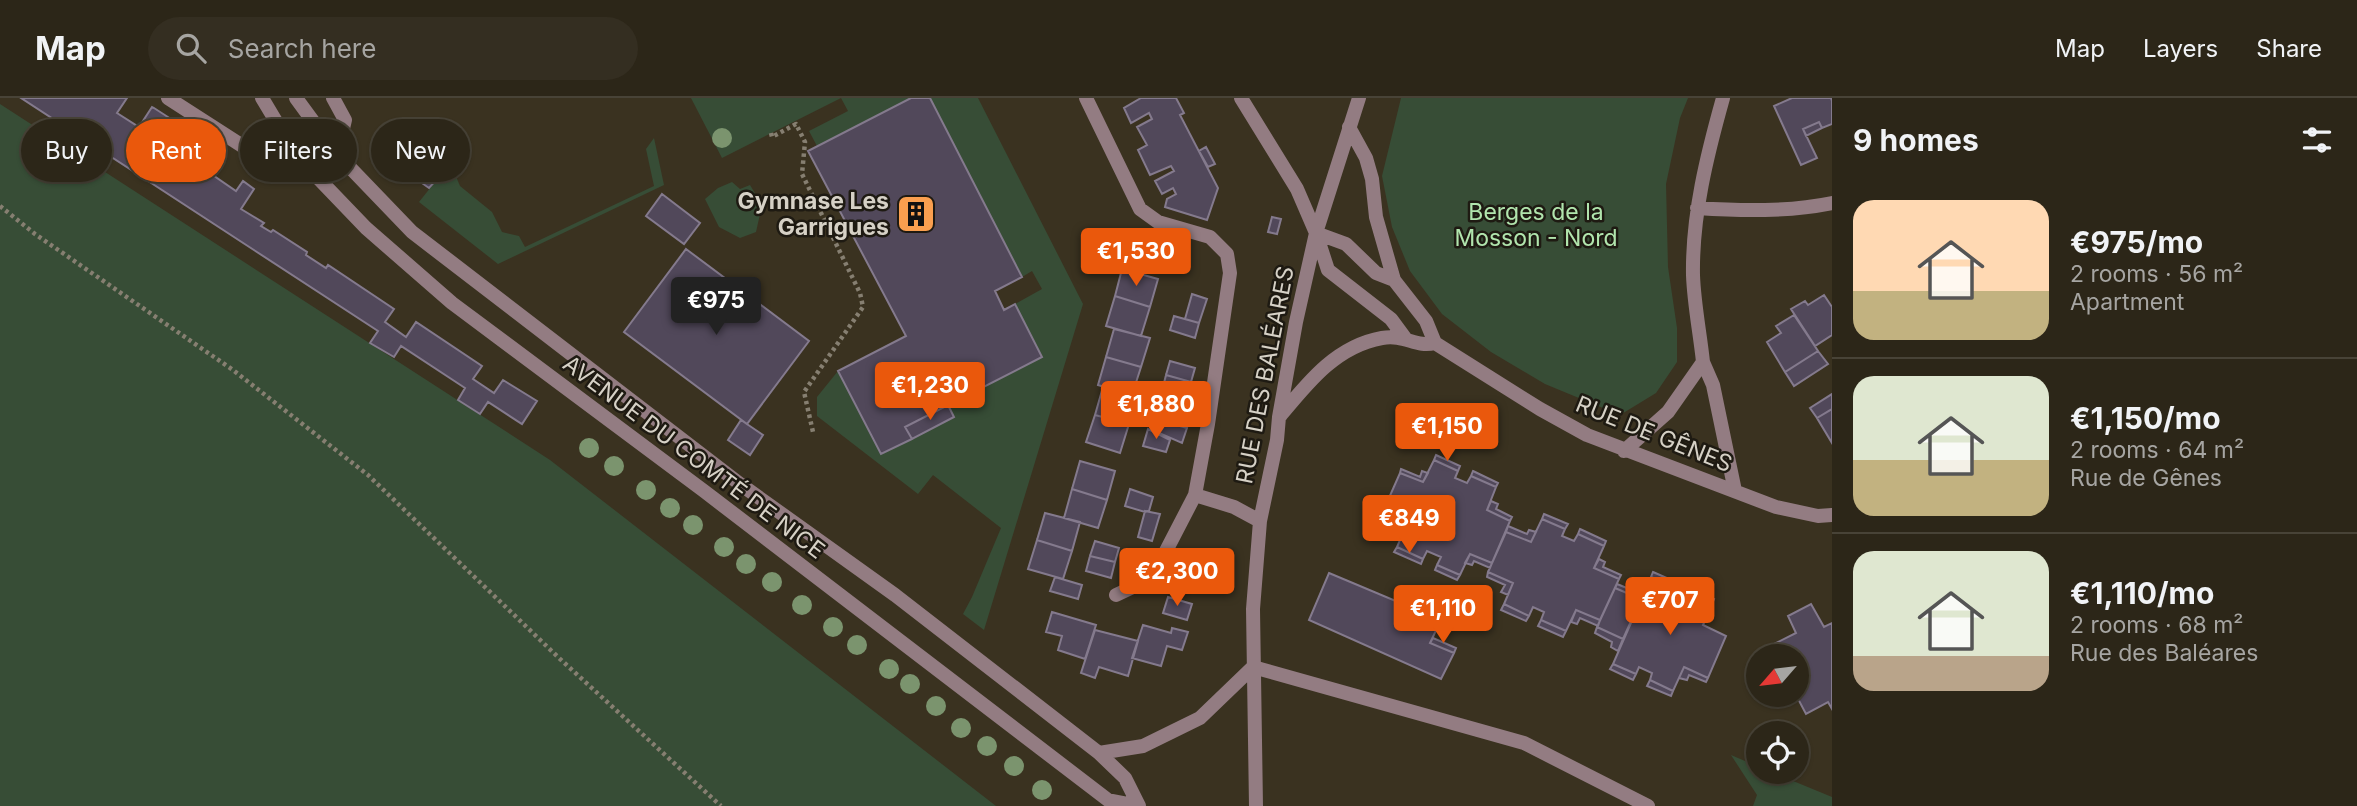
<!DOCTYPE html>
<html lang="en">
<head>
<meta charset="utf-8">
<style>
  :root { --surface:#2c2618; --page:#342e21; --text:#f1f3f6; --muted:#a6a5a2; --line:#484337; --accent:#ea580c }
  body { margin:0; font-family:Inter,sans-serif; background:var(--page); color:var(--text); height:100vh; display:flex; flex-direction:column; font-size:26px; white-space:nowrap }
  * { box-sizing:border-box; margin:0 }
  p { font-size:23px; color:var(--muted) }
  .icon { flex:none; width:38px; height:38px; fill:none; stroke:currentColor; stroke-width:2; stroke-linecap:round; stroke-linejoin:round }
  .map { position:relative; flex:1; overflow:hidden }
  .side { display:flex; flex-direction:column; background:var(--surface); width:525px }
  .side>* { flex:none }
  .guide { position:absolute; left:21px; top:21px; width:665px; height:63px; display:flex; gap:14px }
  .needle { width:46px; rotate:242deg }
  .fabs { position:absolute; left:1746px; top:546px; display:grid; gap:14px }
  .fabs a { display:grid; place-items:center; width:63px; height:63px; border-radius:50%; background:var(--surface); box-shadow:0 2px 5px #0004,0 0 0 2px var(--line); font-size:35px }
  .price { position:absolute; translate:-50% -60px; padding:0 16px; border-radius:7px; background:var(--accent); color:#fff; font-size:23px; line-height:46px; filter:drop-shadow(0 2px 4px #0008) }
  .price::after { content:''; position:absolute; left:50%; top:42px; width:21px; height:16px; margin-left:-10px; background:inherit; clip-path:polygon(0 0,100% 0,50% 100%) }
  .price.current { background:#222; color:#fff }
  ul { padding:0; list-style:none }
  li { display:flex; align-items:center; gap:21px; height:175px; padding:0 21px }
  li+li { border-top:2px solid var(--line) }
  li span { display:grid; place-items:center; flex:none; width:196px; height:140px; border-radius:21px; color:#555 }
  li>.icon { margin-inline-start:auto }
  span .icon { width:84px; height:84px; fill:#fffc; stroke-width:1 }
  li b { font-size:30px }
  h2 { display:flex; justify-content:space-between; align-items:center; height:84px; padding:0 21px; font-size:30px }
  .tag { padding:0 24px; border-radius:32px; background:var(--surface); box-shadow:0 2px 5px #0004,0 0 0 2px var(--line); font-size:24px; line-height:63px }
  .tag.current { background:var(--accent); color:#fff }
  header { display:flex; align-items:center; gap:42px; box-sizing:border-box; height:98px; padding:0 35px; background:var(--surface); border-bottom:2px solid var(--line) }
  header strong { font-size:33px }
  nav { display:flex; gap:38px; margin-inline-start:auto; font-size:24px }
  .search { width:490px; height:63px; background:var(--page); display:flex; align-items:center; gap:18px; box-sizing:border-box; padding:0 24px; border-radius:38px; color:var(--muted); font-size:26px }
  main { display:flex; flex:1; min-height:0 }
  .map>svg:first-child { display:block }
  .green { fill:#374d36 }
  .building { fill:#51485a; stroke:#847a8d; stroke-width:2 }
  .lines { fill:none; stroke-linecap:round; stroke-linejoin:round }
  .path { stroke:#867f71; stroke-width:4.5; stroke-dasharray:3.5 3.5; stroke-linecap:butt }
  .service { stroke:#937c82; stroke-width:14 }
  .minor { stroke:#937c82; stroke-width:14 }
  .tree { fill:#7b946e }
  .labels { text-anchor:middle; stroke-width:5; stroke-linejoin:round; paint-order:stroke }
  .poi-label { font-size:23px; font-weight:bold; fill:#d6d1c6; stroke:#1e1a12; text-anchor:end }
  .park-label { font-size:23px; fill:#b1e5ad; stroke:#1e1a12 }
  .street-label { font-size:23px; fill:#d6d1c6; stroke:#1e1a12 }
</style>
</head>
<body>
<header>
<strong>Map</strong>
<div class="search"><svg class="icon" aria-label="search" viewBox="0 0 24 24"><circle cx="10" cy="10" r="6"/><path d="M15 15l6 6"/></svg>Search here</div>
<nav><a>Map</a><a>Layers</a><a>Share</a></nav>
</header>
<main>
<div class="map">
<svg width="1832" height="708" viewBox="0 0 1832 708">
  <rect width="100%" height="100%" fill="#3a3220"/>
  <path class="green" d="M691,0H911L817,48L809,33L848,13L841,0L722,60Z
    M930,0H978L1083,206L984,532L963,516L972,499L1001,430L933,377L918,396L817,318V299L838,273L881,356L954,319L948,307L1042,259L1015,206L1042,191L1032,173L1022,179Z
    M1401,0H1688L1680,20L1666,86L1668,169L1677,230V264L1656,295L1620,317L1545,286L1491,254L1442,216L1410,173L1392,129L1382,78Z
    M0,6L550,362L996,708H0Z
    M654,40L664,87L498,166L419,104L439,79L435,51L444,50L460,88L492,114L502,134L519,138L525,149L654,88L646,51Z
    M732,84L740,91L750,87L762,107L756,134L740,140L719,129L705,101L718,90Z
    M1731,657L1759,669V674H1771L1832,699V708H1753L1757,697Z"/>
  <path class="building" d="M21,0H127L117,15L139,29L152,9L154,10L174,23L161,43L181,57L195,36L218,51L204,71L236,93L243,83L254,91L241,111L264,125L261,128L271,134L273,132L307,154L306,157L326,170L328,167L394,211L385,224L406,239L416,224L482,268L473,281L494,295L503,282L537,303L522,326L488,304L480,316L458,302L465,290L401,248L394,259L370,245L378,233Z
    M911,0H930L1022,179L995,193L1004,212L1015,206L1042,259L905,329L912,341L881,356L838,273L906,238L808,53Z
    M1141,0H1176L1184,15L1180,17L1218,90L1207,122L1165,109L1167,101L1176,96L1173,90L1162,96L1155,83L1174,73L1171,68L1150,77L1138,52L1147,47L1137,29L1152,21L1149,15L1131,25L1124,10Z
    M1792,0H1831L1832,3V26L1822,30L1819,24L1803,31L1817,60L1801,67L1774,8Z
    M1819,24L1822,30L1806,38L1803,31Z
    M1206,49L1215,66L1208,69L1199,53Z
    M435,51L439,79L429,90L419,83L411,54Z
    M662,96L700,125L684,146L646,118Z
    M1272,119L1281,121L1277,136L1268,134Z
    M1103,134L1137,145L1128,173L1095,163Z
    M686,151L809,243L747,326L624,234Z
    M1158,151L1184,159L1179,173L1154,166Z
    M1122,171L1158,181L1150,209L1115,198Z
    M1192,196L1207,201L1199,225L1185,221Z
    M1824,197L1832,209V237L1815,248L1791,211L1805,203L1808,207Z
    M1115,198L1150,209L1141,238L1106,228Z
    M1794,217L1818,253L1785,274L1767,244L1781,235L1776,228Z
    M1174,218L1199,225L1195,240L1170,232Z
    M1114,231L1150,240L1141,269L1106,259Z
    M1818,253L1828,266L1794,288L1785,274Z
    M1106,259L1141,269L1132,297L1098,287Z
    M1170,263L1195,270L1191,284L1166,277Z
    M1166,277L1191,284L1186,299L1162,293Z
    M1103,289L1136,299L1129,326L1095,317Z
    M1832,296V311L1817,320L1810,310Z
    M948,307L954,319L912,341L905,329Z
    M1832,311V345L1817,320Z
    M1095,317L1129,326L1120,355L1086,344Z
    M741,322L763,337L750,357L728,342Z
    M1162,323L1187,330L1182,345L1159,335Z
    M1148,331L1170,342L1166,354L1143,348Z
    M1436,357L1460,368L1458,373L1434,362Z
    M1434,362L1458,373L1455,380L1467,385L1471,378L1496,389L1487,412L1510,423L1492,465L1470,456L1460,477L1437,467L1441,459L1427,453L1423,461L1397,449L1406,428L1381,418L1400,375L1423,384Z
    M1080,363L1115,373L1107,402L1072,391Z
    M1401,371L1420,379L1422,373L1428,375L1423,384L1400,375Z
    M1473,373L1498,385L1496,389L1471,378Z
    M1072,391L1107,402L1098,430L1064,420Z
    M1130,391L1153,399L1149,413L1145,414L1125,408Z
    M1491,403L1498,406L1496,411L1512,419L1510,423L1487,412Z
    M1145,413L1160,416L1152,443L1138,439Z
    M1045,415L1080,424L1072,453L1037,442Z
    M1544,416L1568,426L1565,431L1542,421Z
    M1381,418L1406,428L1402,437L1396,435L1398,430L1379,421Z
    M1542,421L1565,431L1562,438L1574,443L1578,436L1604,448L1594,470L1619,481L1600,522L1576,512L1566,533L1541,522L1544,514L1533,509L1529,518L1504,506L1513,485L1488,474L1506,434L1531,444Z
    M1508,428L1527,436L1529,432L1536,434L1531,444L1506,434Z
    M1580,431L1606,443L1604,448L1578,436Z
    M1037,442L1072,453L1063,481L1028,471Z
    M1095,443L1119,450L1115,464L1090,458Z
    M1397,449L1423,461L1421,466L1394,454Z
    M1470,456L1492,465L1490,470L1474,463L1472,467L1465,465Z
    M1090,458L1115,464L1111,480L1086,473Z
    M1599,461L1605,464L1603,469L1621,477L1619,481L1594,470Z
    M1437,467L1460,477L1457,482L1435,472Z
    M1488,474L1513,485L1508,497L1501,494L1505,487L1487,479Z
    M1653,474L1676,484L1674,489L1651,479Z
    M1329,475L1441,522L1430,545L1454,555L1441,581L1309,522Z
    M1055,479L1082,487L1078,501L1050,493Z
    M1651,479L1674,489L1672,495L1685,501L1689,494L1712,506L1703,527L1726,538L1708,580L1684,569L1673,593L1650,582L1652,575L1639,569L1636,576L1613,566Z
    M1617,486L1634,493L1638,486L1646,490L1641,501L1615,490Z
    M1615,490L1641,501L1623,541L1597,529Z
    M1691,490L1714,501L1712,506L1689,494Z
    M1168,499L1192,506L1187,522L1163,515Z
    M1504,506L1529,518L1526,523L1501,512Z
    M1811,506L1824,529L1832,525V611L1828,604L1806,616L1796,597L1797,558H1777L1772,547L1796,535L1788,518Z
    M1576,512L1600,522L1598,528L1580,520L1577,526L1571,524Z
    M1052,514L1096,527L1085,561L1058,552L1062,538L1046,534Z
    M1541,522L1566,533L1563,539L1538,528Z
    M1143,527L1171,535L1172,530L1188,534L1182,552L1167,548L1161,568L1132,560Z
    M1597,529L1623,541L1618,553L1611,549L1612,544L1595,535Z
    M1095,532L1138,543L1128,578L1099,569L1095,580L1081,575Z
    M1433,540L1456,550L1454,555L1430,545Z
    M1613,566L1636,576L1633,582L1610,571Z
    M1684,569L1708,580L1706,584L1689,577L1687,582L1679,580Z
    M1650,582L1673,593L1671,598L1647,588Z"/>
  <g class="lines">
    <path class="path" d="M771,35L772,39L796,26L805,44L802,76L860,195L863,209L804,294L813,334
      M0,108L35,136L233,272L368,377L559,560L721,708"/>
    <path class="service" d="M333,0L345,22L337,56
      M1253,569L1524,645L1648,708"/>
    <path class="minor" d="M168,0L244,49L265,55L289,42
      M262,0L283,35L317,79L366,130L452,205L704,393L1108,702L1139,708
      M296,0L337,56L412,134L740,386L895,497L1099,655L1125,680L1139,708
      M1086,0L1140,111L1158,124L1210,139L1227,156L1230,175L1208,326L1195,397L1152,480L1116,497
      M1241,0L1297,91L1316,135L1328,172L1391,221L1405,240
      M1349,29L1366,60L1372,81L1376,119L1394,182L1426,223L1435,245L1540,311L1587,337L1776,409L1818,418L1832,417
      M1697,110C1742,113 1788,114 1832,105
      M1316,135L1346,146L1376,175L1394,182
      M1703,264L1713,287L1735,393
      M1281,317C1309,283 1337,248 1382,240C1405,236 1416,250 1435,245
      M1624,353L1668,314L1703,264C1700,235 1694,206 1693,177C1692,117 1707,57 1723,0
      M1195,397L1234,409L1260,423
      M1099,655L1143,648L1200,620L1253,569
      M1256,708L1253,511L1260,423L1277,342L1279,319L1296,224L1316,135L1359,0"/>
  </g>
  <g class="tree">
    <circle cx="722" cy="40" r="10"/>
    <circle cx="589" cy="350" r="10"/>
    <circle cx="614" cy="368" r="10"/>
    <circle cx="646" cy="392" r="10"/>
    <circle cx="670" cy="410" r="10"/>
    <circle cx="693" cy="427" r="10"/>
    <circle cx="724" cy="449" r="10"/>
    <circle cx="746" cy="466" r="10"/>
    <circle cx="772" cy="484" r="10"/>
    <circle cx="802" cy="507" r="10"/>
    <circle cx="833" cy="529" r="10"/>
    <circle cx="857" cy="547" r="10"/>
    <circle cx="889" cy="571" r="10"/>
    <circle cx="910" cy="586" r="10"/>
    <circle cx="936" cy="608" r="10"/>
    <circle cx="961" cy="630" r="10"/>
    <circle cx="987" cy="648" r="10"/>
    <circle cx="1014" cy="668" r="10"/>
    <circle cx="1042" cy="692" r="10"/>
  </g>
  <defs>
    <symbol id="building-square" viewBox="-11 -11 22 22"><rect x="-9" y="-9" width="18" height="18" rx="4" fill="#fa9f4f" stroke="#1e1a12"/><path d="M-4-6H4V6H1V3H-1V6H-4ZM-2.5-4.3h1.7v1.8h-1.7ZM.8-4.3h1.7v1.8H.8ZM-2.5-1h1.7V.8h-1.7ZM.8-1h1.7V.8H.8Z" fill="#111"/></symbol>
  </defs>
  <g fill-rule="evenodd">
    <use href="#building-square" x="894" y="94" width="44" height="44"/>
  </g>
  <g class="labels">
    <g class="poi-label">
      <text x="889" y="111">Gymnase Les<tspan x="889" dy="26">Garrigues</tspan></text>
    </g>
    <g class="park-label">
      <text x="1536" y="122">Berges de la<tspan x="1536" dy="26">Mosson - Nord</tspan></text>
    </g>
    <g class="street-label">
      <text transform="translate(1265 277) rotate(-79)" y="8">RUE DES BALÉARES</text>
      <text transform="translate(1654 336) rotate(22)" y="8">RUE DE GÊNES</text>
      <text transform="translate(694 359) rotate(37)" y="8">AVENUE DU COMTÉ DE NICE</text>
    </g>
  </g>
</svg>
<div class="fabs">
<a><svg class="needle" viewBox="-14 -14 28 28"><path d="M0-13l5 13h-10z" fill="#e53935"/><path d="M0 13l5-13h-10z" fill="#a6a5a2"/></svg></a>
<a><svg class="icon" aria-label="locate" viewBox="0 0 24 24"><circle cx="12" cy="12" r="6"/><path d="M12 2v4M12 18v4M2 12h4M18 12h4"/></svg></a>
</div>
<b class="price" style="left:1136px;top:190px">€1,530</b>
<b class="price current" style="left:716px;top:239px">€975</b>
<b class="price" style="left:930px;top:324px">€1,230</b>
<b class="price" style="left:1156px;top:343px">€1,880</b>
<b class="price" style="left:1447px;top:365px">€1,150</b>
<b class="price" style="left:1409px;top:457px">€849</b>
<b class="price" style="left:1177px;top:510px">€2,300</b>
<b class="price" style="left:1670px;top:539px">€707</b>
<b class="price" style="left:1443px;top:547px">€1,110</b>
<div class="guide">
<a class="tag">Buy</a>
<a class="tag current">Rent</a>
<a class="tag">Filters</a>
<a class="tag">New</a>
</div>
</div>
<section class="side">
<h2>9 homes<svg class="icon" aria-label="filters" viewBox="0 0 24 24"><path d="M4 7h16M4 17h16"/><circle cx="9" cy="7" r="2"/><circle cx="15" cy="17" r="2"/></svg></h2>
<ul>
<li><span style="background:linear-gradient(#ffd9b3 65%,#c2b280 0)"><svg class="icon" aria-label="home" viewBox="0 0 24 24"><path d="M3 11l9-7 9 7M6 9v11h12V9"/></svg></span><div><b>€975/mo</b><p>2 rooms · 56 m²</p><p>Apartment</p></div></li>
<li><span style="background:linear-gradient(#dfe7d0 60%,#c2b280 0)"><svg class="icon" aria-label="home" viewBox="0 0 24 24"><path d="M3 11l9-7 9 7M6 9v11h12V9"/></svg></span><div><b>€1,150/mo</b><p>2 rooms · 64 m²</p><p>Rue de Gênes</p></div></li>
<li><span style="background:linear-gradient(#dfe7d0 75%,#b9a48a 0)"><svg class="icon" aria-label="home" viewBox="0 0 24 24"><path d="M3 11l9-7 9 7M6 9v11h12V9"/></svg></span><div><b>€1,110/mo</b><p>2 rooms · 68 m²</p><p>Rue des Baléares</p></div></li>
</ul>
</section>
</main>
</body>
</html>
